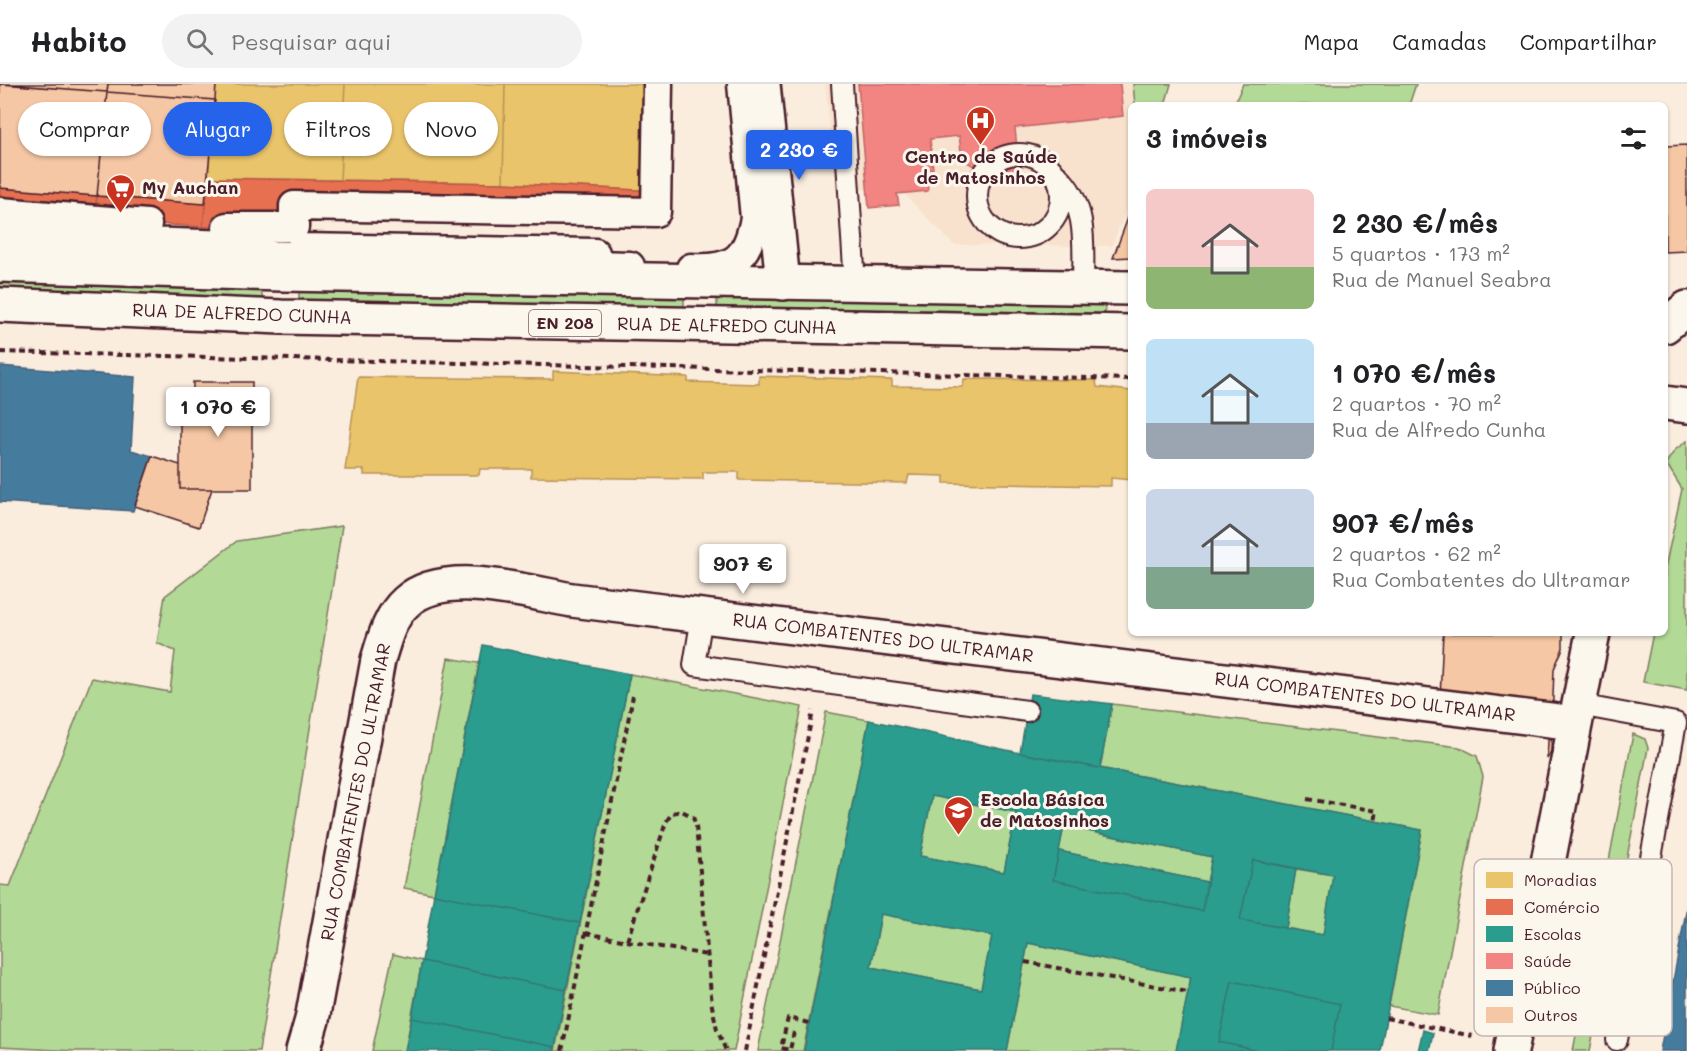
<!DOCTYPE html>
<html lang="pt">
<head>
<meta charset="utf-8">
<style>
  :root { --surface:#fff; --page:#f2f2f2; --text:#202124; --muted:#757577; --line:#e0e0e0; --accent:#2563eb }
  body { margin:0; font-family:Mali,sans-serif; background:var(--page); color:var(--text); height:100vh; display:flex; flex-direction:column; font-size:22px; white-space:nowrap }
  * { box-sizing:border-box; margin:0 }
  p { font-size:20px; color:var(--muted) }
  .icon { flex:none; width:33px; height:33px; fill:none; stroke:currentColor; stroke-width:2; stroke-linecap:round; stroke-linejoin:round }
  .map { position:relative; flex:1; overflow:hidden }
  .drawer { position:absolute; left:1128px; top:18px; width:540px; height:534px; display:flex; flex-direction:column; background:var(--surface); border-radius:9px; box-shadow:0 2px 4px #0004 }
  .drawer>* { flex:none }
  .top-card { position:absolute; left:18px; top:18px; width:570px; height:54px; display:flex; gap:12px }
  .price { position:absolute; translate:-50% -51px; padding:0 14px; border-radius:6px; background:#fff; color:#222; font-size:20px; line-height:39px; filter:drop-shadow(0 2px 3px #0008) }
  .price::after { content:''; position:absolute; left:50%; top:36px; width:18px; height:14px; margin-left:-9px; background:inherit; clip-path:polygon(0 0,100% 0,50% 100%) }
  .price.current { background:var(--accent); color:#fff }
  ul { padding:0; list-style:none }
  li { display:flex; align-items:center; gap:18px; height:150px; padding:0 18px }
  li span { display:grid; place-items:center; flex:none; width:168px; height:120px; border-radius:9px; color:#555 }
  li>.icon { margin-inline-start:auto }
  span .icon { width:72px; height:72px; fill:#fffc; stroke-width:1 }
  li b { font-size:26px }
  h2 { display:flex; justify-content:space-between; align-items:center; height:72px; padding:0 18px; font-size:26px }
  .tag { padding:0 21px; border-radius:27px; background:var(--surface); box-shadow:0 2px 4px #0004; font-size:21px; line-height:54px }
  .tag.current { background:var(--accent); color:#fff }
  header { display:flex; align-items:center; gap:36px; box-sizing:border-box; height:84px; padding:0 30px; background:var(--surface); border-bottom:2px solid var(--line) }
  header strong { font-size:28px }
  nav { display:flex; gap:33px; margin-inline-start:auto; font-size:21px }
  .search { width:420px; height:54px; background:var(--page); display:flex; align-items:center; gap:15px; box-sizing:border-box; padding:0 21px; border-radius:33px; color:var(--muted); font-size:22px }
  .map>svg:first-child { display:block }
  .built { fill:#f8e2cd }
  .green { fill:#b2d996; stroke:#7e7c60; stroke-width:1.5 }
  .homes { fill:#e9c46a; stroke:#b99257; stroke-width:1.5 }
  .shops { fill:#e76f51; stroke:#b85746; stroke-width:1.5 }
  .schools { fill:#2a9d8f; stroke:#347771; stroke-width:1.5; fill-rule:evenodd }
  .health { fill:#f28482; stroke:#c06668; stroke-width:1.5 }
  .public { fill:#457b9d; stroke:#465f7b; stroke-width:1.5 }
  .building { fill:#f5c7a4; stroke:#4a1f2b; stroke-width:1.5 }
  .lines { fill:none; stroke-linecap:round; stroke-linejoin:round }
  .service-casing { stroke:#4a1f2b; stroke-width:24 }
  .pedestrian-casing { stroke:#4a1f2b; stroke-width:33 }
  .minor-casing { stroke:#4a1f2b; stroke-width:38 }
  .tertiary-casing { stroke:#4a1f2b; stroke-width:38 }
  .primary-casing { stroke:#4a1f2b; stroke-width:38 }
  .path { stroke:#4a1f2b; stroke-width:4; stroke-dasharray:6 4.5; stroke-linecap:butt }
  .service { stroke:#fbf7ec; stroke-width:20 }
  .pedestrian { stroke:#fbf7ec; stroke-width:28 }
  .minor { stroke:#fbf7ec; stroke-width:33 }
  .tertiary { stroke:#fbf7ec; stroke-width:33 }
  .primary { stroke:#fbf7ec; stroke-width:33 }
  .labels { text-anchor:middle; stroke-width:6; stroke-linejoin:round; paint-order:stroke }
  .shield { fill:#fbf7ec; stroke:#7f6065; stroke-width:1.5 }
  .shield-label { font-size:16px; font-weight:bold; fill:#4a1f2b }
  .poi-label { font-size:18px; font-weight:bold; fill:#4a1f2b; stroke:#fbf7ec; text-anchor:start }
  .street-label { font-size:18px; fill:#4a1f2b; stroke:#fbf7ec }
  .key { fill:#fbf7ec; stroke:#c6b6b2; stroke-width:1.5 }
  .key-label { font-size:16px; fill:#4a1f2b }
</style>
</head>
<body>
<header>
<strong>Habito</strong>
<div class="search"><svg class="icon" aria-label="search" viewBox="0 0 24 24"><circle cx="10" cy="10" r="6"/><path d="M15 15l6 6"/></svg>Pesquisar aqui</div>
<nav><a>Mapa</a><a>Camadas</a><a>Compartilhar</a></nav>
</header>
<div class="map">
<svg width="1687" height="967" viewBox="0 0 1687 967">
  <rect width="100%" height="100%" fill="#faedde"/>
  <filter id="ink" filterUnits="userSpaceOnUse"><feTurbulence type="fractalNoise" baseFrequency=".0167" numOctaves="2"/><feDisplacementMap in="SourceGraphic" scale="12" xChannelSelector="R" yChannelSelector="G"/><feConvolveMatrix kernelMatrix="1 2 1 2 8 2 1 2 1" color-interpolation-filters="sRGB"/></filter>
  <g filter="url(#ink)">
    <path class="built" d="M825,0H1133L1135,21H1131V113L1112,162L954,161L896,102L837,108Z"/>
    <path class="green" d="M1133,0H1171L1165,21H1135Z
      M1243,0H1416L1409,21H1234Z
      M0,196L262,207V219L0,209Z
      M299,206L684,211V223L299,218Z
      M717,214L1105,219V229L717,223Z
      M1687,357V606L1643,598L1653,549H1665V484L1682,405L1666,379L1675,366Z
      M342,442L259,967H75L0,963V801L10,802L92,594L170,608L175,567L157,559L165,512L237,457Z
      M448,574L479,579L434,810L404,804Z
      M630,590L802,623L734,967H555Z
      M1112,620L1459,663L1477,672L1483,693L1438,931L1389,922L1422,746L1100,684Z
      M826,628L869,636L803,967H758Z
      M1633,650L1645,655L1648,664L1590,967H1573Z
      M932,712L1016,728L1004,788L920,772Z
      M1064,742L1212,773L1207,798L1059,767Z
      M1296,785L1333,791L1323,851L1286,844Z
      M881,830L992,852L981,905L871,883Z
      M1028,859L1191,893L1176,967H1007Z
      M393,870L422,877L405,967H372Z"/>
    <path class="homes" d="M216,0H345L340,96L208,94Z
      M345,0H505L503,99L340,96Z
      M505,0H658L656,107L503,99Z
      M553,287L688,293V298L759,300V292L892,296V302L963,303L964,295L1096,296L1097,303L1131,307V396L1111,394V402L944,399V392L909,391L907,399L739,396V388H703V395L531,393V385H480L479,391H364V386H345L358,293L553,295Z"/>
    <path class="shops" d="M208,94L503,99L656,107V128L294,122V143H203Z
      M0,104L97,112L94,136L0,128Z
      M97,112L205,120L203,143L94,136Z"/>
    <path class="schools" d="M483,561L630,590L580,839L434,810Z
      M1030,610L1112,620L1100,684L1020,669Z
      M869,636L1020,669L1422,746L1380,967H1331L1340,920L1232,897L1219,958L1259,967H1176L1191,893L1028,859L1007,967H804ZM932,712L1016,728L1004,788L920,772ZM1064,742L1212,773L1202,827L1053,796ZM1253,776L1333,791L1323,851L1240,836ZM881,830L992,852L981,905L871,883Z
      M1059,767L1207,798L1202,827L1053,796Z
      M1253,776L1296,785L1286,844L1240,836Z
      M434,810L580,839L566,906L422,877Z
      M422,877L566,906L555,963L412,934Z
      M1232,897L1340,920L1331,967H1259L1219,958Z
      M412,934L555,963L554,967H405Z
      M1423,946L1433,949L1429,967H1418Z"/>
    <path class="health" d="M858,0H1120L1123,32L1015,44L1020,94L996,95L962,75L959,52L930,55L933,85L926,86L928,107L897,110L899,121L869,124Z"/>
    <path class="public" d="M0,282L135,293L131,366L152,372L133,427L0,418Z
      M1687,822V967H1660Z"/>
    <path class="building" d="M0,0L107,8L97,112L0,104Z
      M3,0H108L107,8Z
      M108,0H216L215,16L107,8Z
      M107,8L215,16L205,120L97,112Z
      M1687,61V167L1665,168V62Z
      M1131,126V173L1113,174Z
      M193,298H252V405H180V338L193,339Z
      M152,372L180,381V405H212L199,443L135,422Z
      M1443,549H1563V564L1554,585L1551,667L1547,675L1549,641L1440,614Z"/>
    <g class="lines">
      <defs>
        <path id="service" d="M842,0L855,200
          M977 112a42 42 0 1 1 84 0a42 42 0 1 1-84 0Z
          M1058,92C1089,122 1083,163 1083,203
          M702,532L694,581L1027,627
          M1579,621L1676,639L1617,956"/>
        <path id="pedestrian" d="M0,128L147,140
          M227,143H294V122L656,128L658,0
          M0,153L260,162L259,171L301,172V164L595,169V181L630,182
          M691,184C733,186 747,176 755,134L742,0"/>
        <path id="minor" d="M763,0L783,199
          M303,967L312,936L378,576C384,556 390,532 406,518C444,483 526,508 572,516L1575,639"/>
        <path id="tertiary" d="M1511,967L1593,549"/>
        <path id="primary" d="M0,181L282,190L1131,204
          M0,221L281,233L1131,248
          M1665,242L1687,224
          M1665,319L1687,322"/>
      </defs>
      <use href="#service" class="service-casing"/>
      <use href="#pedestrian" class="pedestrian-casing"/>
      <use href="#minor" class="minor-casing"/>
      <use href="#tertiary" class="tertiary-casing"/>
      <use href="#primary" class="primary-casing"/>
      <path class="path" d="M0,268L1131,295
        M1307,715L1377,727L1375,737
        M586,849L627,857L666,738L672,729L682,727L693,733L696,742L712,922L717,945L726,967
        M627,857L707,871
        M1025,878L1188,908
        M1386,934L1472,952
        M794,948L790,966L781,964L788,934L809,939
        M562,967L633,612
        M745,967L813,627"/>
      <use href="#service" class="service"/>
      <use href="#pedestrian" class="pedestrian"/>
      <use href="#minor" class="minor"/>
      <use href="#tertiary" class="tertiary"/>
      <use href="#primary" class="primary"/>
    </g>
  </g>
  <defs>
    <symbol id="hospital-pin" viewBox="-11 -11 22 30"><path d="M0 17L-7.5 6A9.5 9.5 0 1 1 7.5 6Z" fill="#c8321e" stroke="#fbf7ec"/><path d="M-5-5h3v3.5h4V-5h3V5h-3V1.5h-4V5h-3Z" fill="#fff"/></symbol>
    <symbol id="supermarket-pin" viewBox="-11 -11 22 30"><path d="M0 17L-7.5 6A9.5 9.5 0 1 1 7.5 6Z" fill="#c8321e" stroke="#fbf7ec"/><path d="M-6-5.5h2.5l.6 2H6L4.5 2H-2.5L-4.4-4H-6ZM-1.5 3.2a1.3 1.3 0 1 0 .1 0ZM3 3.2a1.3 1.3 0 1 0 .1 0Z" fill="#fff"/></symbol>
    <symbol id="school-pin" viewBox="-11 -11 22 30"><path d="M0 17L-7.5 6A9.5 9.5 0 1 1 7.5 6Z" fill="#c8321e" stroke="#fbf7ec"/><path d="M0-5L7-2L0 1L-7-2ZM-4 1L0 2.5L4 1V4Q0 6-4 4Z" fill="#fff"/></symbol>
  </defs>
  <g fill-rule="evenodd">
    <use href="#hospital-pin" x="964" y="20" width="33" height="45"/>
    <use href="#supermarket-pin" x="104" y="88" width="33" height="45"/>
    <use href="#school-pin" x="942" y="710" width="33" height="45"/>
  </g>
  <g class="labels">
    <rect class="shield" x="529" y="226" width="72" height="26" rx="4.5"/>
    <g class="shield-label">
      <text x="565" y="245">EN 208</text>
    </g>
    <g class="poi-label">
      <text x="981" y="79" text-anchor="middle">Centro de Saúde<tspan x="981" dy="21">de Matosinhos</tspan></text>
      <text x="142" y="110">My Auchan</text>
      <text x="980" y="722">Escola Básica<tspan x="980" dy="21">de Matosinhos</tspan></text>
    </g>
    <g class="street-label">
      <text transform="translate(242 230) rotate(2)" y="6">RUA DE ALFREDO CUNHA</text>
      <text transform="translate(727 242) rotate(1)" y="6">RUA DE ALFREDO CUNHA</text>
      <text transform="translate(883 554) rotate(7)" y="6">RUA COMBATENTES DO ULTRAMAR</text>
      <text transform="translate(1365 613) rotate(7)" y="6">RUA COMBATENTES DO ULTRAMAR</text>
      <text transform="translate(356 708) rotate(-79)" y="6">RUA COMBATENTES DO ULTRAMAR</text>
    </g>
  </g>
  <rect x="1474" y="775" width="198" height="177" rx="9" class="key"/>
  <rect x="1486" y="788" width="27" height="16" fill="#e9c46a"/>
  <rect x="1486" y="815" width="27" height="16" fill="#e76f51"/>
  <rect x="1486" y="842" width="27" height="16" fill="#2a9d8f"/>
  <rect x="1486" y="869" width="27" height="16" fill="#f28482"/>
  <rect x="1486" y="896" width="27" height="16" fill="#457b9d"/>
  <rect x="1486" y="923" width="27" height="16" fill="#f5c7a4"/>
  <g class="key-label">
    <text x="1524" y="802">Moradias</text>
    <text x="1524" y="829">Comércio</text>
    <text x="1524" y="856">Escolas</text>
    <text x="1524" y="883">Saúde</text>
    <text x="1524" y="910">Público</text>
    <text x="1524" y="937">Outros</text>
  </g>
</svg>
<b class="price current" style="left:799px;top:97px">2 230 €</b>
<b class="price" style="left:218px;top:354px">1 070 €</b>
<b class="price" style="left:743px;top:511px">907 €</b>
<div class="top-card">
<a class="tag">Comprar</a>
<a class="tag current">Alugar</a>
<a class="tag">Filtros</a>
<a class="tag">Novo</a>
</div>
<section class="drawer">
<h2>3 imóveis<svg class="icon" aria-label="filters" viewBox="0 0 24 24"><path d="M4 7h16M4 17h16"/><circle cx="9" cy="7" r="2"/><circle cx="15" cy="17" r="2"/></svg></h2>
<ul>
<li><span style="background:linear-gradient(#f6c9c9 65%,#8fb573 0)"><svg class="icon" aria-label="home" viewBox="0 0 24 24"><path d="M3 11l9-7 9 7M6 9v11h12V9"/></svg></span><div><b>2 230 €/mês</b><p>5 quartos · 173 m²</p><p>Rua de Manuel Seabra</p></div></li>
<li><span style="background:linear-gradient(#bfe0f5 70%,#9aa5b1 0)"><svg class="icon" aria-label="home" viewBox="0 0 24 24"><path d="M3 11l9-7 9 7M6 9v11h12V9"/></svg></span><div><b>1 070 €/mês</b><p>2 quartos · 70 m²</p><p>Rua de Alfredo Cunha</p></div></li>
<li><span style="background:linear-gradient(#c9d6e8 65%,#7fa58c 0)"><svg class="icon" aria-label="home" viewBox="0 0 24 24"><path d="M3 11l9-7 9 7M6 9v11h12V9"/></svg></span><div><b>907 €/mês</b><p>2 quartos · 62 m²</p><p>Rua Combatentes do Ultramar</p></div></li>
</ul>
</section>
</div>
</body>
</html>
